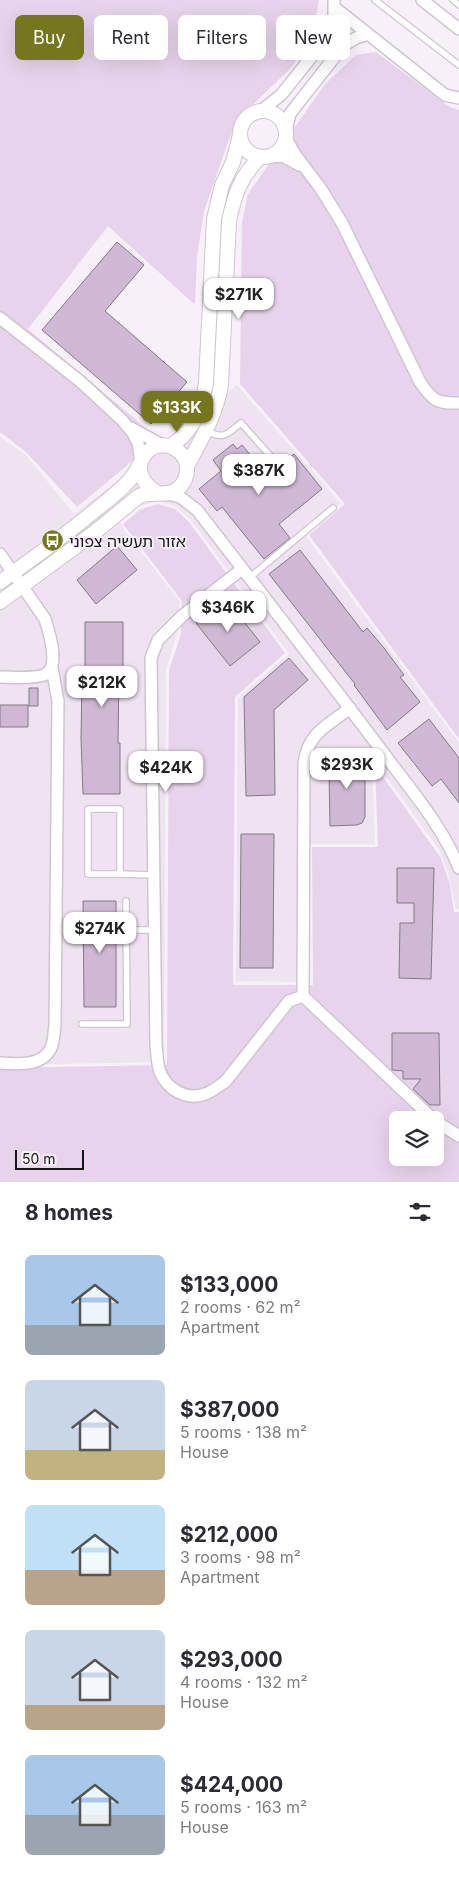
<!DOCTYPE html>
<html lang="en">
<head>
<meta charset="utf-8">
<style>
  :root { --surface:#fff; --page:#f7f7f7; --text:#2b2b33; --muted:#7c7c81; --accent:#75761d }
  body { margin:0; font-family:Inter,"Noto Sans Hebrew",sans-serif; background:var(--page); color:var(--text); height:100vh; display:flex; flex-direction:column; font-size:19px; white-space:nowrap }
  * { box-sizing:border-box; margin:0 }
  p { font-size:16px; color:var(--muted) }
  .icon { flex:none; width:28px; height:28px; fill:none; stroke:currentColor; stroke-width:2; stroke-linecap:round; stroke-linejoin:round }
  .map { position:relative; height:1182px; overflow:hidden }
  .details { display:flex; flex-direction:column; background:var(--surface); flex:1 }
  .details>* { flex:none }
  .top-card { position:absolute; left:15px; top:15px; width:430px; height:45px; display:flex; gap:10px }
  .tools { position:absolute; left:389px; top:1111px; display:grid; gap:10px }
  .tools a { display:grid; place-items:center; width:55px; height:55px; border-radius:8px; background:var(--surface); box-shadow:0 5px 20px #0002; font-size:25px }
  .scale { position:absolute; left:15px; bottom:12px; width:69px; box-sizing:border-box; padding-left:5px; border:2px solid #171518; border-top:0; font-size:14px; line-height:18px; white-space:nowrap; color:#171518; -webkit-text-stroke:4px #f7f0f9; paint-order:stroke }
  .price { position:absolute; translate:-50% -42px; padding:0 11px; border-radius:10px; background:#fff; color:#222; font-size:16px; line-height:32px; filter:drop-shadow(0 1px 2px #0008) }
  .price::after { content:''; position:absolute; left:50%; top:30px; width:15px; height:11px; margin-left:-8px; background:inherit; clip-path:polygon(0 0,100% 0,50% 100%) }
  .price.active { background:var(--accent); color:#fff }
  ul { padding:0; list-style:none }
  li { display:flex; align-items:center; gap:15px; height:125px; padding:0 25px }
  li span { display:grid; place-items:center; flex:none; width:140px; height:100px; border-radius:8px; color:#555 }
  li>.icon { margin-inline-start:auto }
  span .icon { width:60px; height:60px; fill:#fffc; stroke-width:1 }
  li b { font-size:21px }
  h2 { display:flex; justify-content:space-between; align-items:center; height:60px; padding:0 25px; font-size:21px }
  .chip { padding:0 18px; border-radius:8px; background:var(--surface); box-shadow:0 5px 20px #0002; font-size:18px; line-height:45px }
  .chip.active { background:var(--accent); color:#fff }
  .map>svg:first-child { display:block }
  .built { fill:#efe2f1 }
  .green { fill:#e8d3ec; fill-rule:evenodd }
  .building { fill:#cfb8d3; stroke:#817b83 }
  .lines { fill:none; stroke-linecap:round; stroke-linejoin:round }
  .service-casing { stroke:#cdc6ce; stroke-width:8 }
  .minor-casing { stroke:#cdc6ce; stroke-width:14 }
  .tertiary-casing { stroke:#cdc6ce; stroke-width:16 }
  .service { stroke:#fff; stroke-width:5.5 }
  .minor { stroke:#fff; stroke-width:11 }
  .tertiary { stroke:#fff; stroke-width:14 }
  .labels { text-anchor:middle; stroke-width:4; stroke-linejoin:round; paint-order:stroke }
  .poi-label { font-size:16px; fill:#171518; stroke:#f7f0f9; text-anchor:start }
</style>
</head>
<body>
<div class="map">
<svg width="459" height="1182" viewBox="0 0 459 1182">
  <rect width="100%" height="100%" fill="#f7f0f9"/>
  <path class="built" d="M237,385L341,504L305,535L459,743V909H456L448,873L439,849L372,758L375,844H309L310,982L236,981L238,698L289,654L191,520L176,506L159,501L139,506L118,521L180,602L177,634L166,670L164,1062L0,1065V437L25,454L74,514L177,435Z"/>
  <path class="green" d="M0,0H319L312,38L289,70L239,118L228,142L204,211L197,257L195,305L108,226L28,329L159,439L77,507L26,452L0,432Z
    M376,52L450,107L459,110V739L309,535L345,504L240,384L242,222L248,194L325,84L356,55Z
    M158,504L175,509L189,522L285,653L235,697L233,985H313L312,847H378L375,766L441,858L450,885L454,912H459V1182H0V1068L167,1065L169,670L181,634L182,601L123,524L141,509ZM398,1120H435V1158H398Z"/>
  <path class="building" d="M117,242L144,265L105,311L187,382L151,424L42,330Z
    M233,444L237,449L242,445L268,476L294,454L322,489L279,524L290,538L264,559L222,507L217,511L199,489L221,471L213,460Z
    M117,546L137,570L96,604L77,580Z
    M300,550L363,632L367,628L384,648L404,675L400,677L420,702L387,730L354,685L355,684L269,574Z
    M226,599L260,642L230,666L196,623Z
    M85,622H123V670H119L118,743H120V794H83L81,738L82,680L85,681Z
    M289,658L308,680L274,710L275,795L246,796L244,697Z
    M29,688H38V706H29Z
    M0,705H28V727H0Z
    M429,719L459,758V803L441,779L432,786L398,743Z
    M347,753H357L364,759L365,768V817L362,823L357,825L330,826L329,771L333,761L338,756Z
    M241,834H274L273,968H240Z
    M397,868H434L431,979L399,978L400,923H414V903H397Z
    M83,901H116V1007H84Z
    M392,1033H439L440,1105H430L413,1089L421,1079H403V1071L392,1070Z"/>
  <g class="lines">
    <defs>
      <path id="service" d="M375,0L459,65
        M453,0L459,5
        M207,431C224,440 227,434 241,423L273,459
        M249,578L333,508
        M88,809H120V874H88Z
        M120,874L154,875
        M126,930H154
        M82,1024H127L126,901"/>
      <path id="minor" d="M422,0L459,29
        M334,7L445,95L459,98
        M262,110L281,95L329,35L334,18V2
        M286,130L290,114L296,106L344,45L356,38L368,34
        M286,138L294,153L321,189L342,223L420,382C432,400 437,404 459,403
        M268,157L283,156L299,165
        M0,318L81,382L122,420L133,433L138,443L141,462
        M131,428L162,445
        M164,493L180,497L197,510C259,590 321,670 382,751C409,788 442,825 459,868
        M0,554L45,619C49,632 61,668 44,675C34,679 11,677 0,677
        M242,569L182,616L158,640L151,658L156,1045C157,1054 157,1064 160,1072C167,1089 186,1101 205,1094C212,1092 218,1086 225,1082L289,1001L303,996
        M350,708C327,726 308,733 304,763L303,996L434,1120
        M0,1063C17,1064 42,1067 51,1048C54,1042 54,1032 55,1025L58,701L52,668
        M435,1121L459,1136"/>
      <path id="tertiary" d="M240 134a23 23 0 1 1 46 0a23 23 0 1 1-46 0Z
        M170,446C193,433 202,409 206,383L214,219L222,185L233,162L240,135
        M187,466C201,440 216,415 221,385L229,221C235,193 240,178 260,157
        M0,582C34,558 67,534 98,508C114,495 131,483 140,464
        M0,602L94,533L139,496C151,491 165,497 176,490C184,485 188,475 187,466C186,459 183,454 177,450C153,432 120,469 156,492"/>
    </defs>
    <use href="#service" class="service-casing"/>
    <use href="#minor" class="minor-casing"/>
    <use href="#tertiary" class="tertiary-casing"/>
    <use href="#service" class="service"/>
    <use href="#minor" class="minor"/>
    <use href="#tertiary" class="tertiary"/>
  </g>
  <defs>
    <symbol id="bus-disc" viewBox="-11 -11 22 22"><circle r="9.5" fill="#75761d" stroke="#f7f0f9"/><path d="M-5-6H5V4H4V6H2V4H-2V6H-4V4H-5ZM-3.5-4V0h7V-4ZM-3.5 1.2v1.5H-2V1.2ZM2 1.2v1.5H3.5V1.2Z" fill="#fff"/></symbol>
  </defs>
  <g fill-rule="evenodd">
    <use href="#bus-disc" x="40" y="528" width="25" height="25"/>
  </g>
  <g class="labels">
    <g class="poi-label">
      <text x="69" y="547">אזור תעשיה צפוני</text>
    </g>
  </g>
</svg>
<div class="tools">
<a><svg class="icon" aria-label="layers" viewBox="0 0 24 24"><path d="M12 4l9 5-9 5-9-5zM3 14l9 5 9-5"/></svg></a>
</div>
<div class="scale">50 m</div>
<b class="price" style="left:239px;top:320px">$271K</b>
<b class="price active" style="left:177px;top:433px">$133K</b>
<b class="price" style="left:259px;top:496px">$387K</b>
<b class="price" style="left:228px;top:633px">$346K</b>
<b class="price" style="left:102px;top:708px">$212K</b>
<b class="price" style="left:347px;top:790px">$293K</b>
<b class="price" style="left:166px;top:793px">$424K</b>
<b class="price" style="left:100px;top:954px">$274K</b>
<div class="top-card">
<a class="chip active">Buy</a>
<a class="chip">Rent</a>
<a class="chip">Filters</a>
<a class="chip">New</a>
</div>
</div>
<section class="details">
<h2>8 homes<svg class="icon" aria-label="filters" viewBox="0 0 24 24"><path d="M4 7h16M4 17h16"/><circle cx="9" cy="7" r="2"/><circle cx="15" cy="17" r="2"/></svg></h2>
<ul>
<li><span style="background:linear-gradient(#a9c7e8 70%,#9aa5b1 0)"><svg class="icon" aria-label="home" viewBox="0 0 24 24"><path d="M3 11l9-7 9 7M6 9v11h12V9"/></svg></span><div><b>$133,000</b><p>2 rooms · 62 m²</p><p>Apartment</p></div></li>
<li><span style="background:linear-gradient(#c9d6e8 70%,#c2b280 0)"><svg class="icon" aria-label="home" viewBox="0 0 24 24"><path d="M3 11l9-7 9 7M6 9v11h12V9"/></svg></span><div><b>$387,000</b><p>5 rooms · 138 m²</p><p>House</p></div></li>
<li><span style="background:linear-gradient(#bfe0f5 65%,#b9a48a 0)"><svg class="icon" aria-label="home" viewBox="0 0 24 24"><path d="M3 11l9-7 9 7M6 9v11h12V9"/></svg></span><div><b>$212,000</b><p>3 rooms · 98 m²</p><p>Apartment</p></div></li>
<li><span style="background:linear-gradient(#c9d6e8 75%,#b9a48a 0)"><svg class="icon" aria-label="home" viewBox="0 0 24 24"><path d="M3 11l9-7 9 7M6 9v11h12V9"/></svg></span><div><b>$293,000</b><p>4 rooms · 132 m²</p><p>House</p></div></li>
<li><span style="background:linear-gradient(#a9c7e8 60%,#9aa5b1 0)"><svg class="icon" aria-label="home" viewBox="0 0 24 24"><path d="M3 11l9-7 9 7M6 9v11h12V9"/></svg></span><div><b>$424,000</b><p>5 rooms · 163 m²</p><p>House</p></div></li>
</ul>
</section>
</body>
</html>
